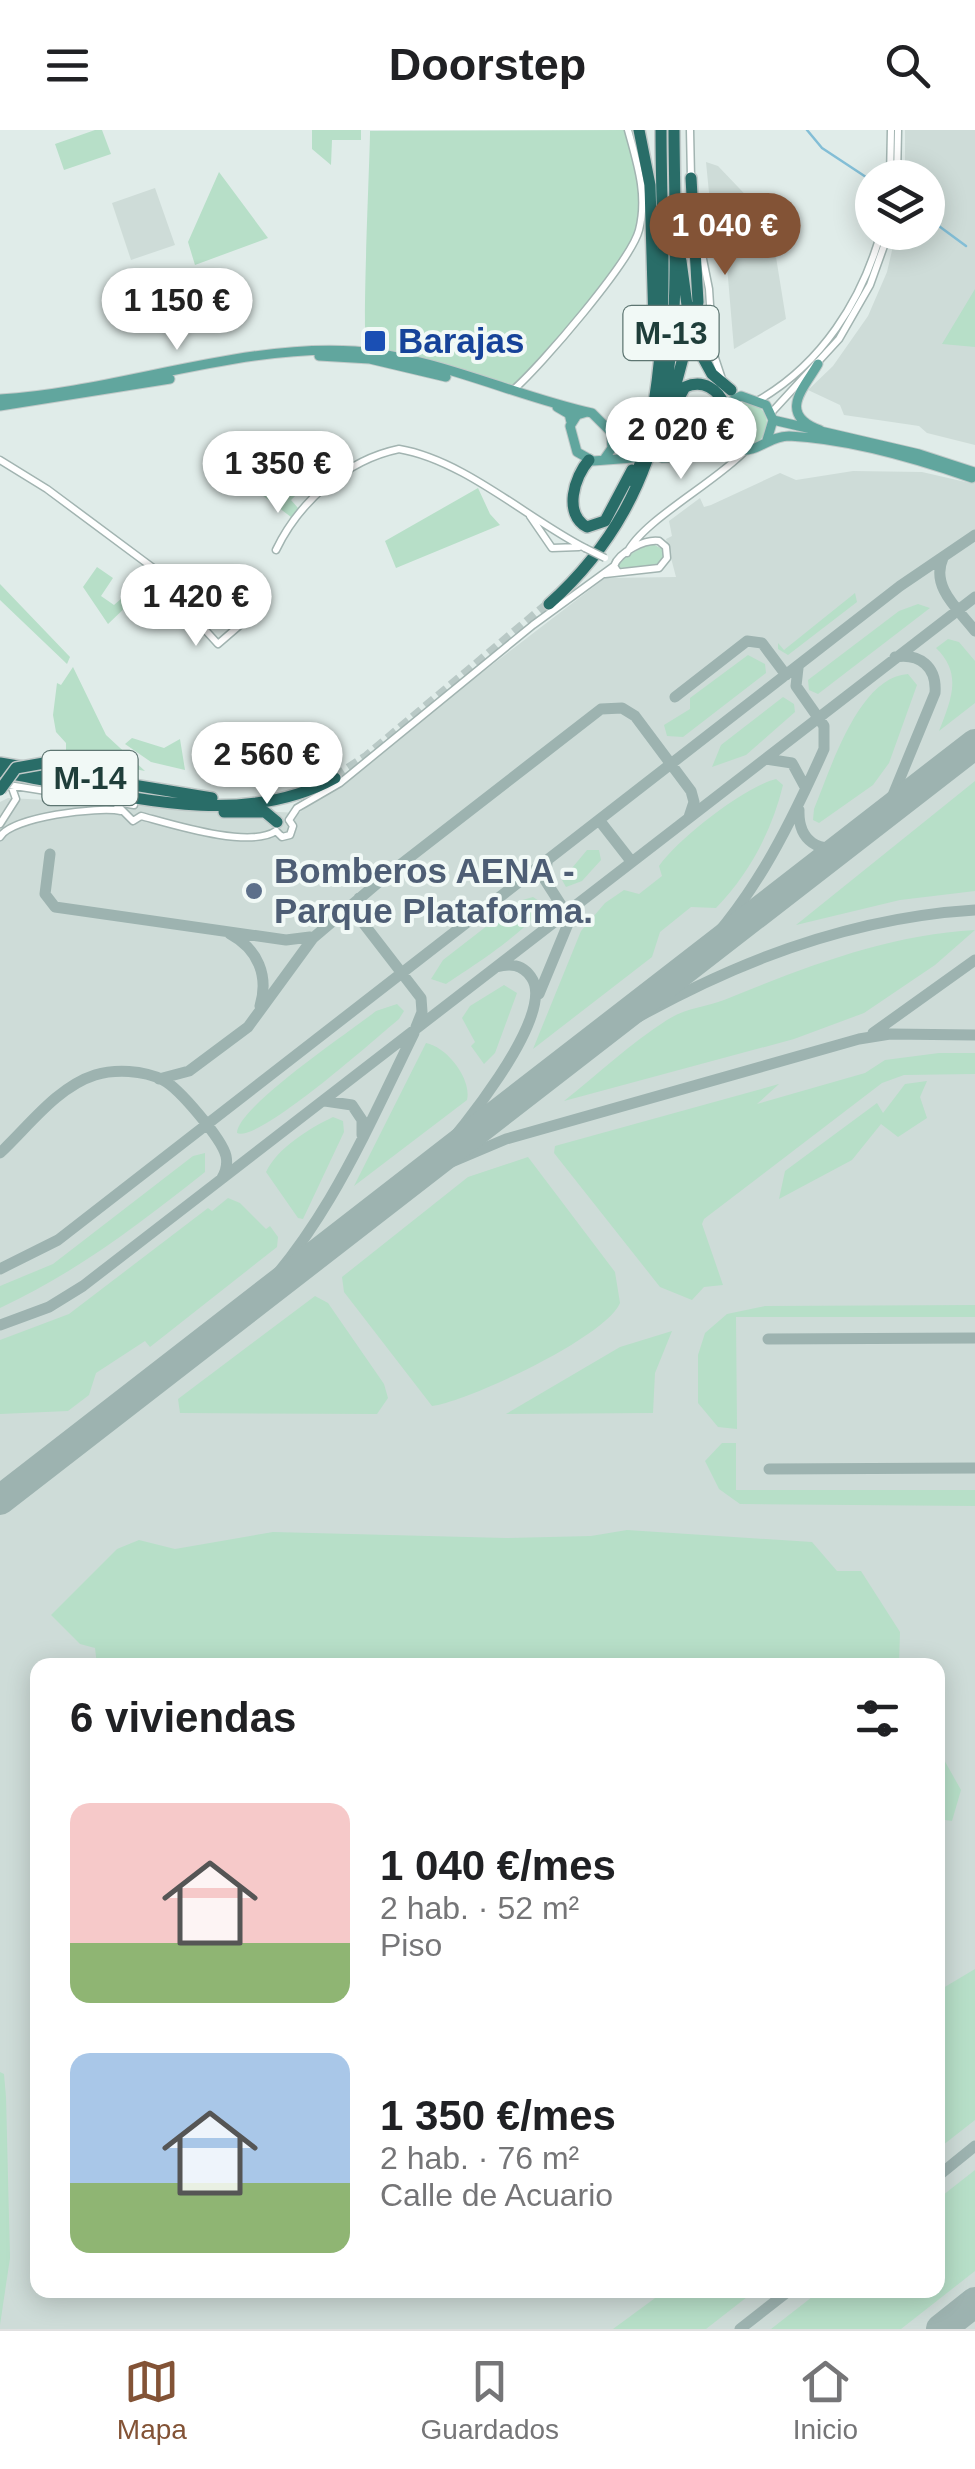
<!DOCTYPE html>
<html lang="es">
<head>
<meta charset="utf-8">
<style>
  :root { --surface:#fff; --page:#f6f6f6; --text:#202124; --muted:#757577; --line:#e0e0e0; --accent:#835336 }
  body { margin:0; font-family:Arial,sans-serif; background:var(--page); color:var(--text); height:100vh; display:flex; flex-direction:column; font-size:38px; white-space:nowrap }
  * { box-sizing:border-box; margin:0 }
  p { font-size:32px; color:var(--muted) }
  .icon { flex:none; width:55px; height:55px; fill:none; stroke:currentColor; stroke-width:2; stroke-linecap:round; stroke-linejoin:round }
  .map { position:relative; flex:1; overflow:hidden }
  .sheet { position:absolute; left:30px; top:1528px; width:915px; height:640px; display:flex; flex-direction:column; background:var(--surface); border-radius:20px; box-shadow:0 5px 25px #0003 }
  .sheet>* { flex:none }
  .fabs { position:absolute; left:855px; top:30px; display:grid; gap:20px }
  .fabs a { display:grid; place-items:center; width:90px; height:90px; border-radius:50%; background:var(--surface); box-shadow:0 5px 25px #0003; font-size:50px }
  .price { position:absolute; translate:-50% -85px; padding:0 22px; border-radius:35px; background:#fff; color:#222; font-size:32px; line-height:65px; filter:drop-shadow(0 2px 5px #0008) }
  .price::after { content:''; position:absolute; left:50%; top:60px; width:30px; height:22px; margin-left:-15px; background:inherit; clip-path:polygon(0 0,100% 0,50% 100%) }
  .price.active { background:var(--accent); color:#fff }
  ul { padding:0; list-style:none }
  li { display:flex; align-items:center; gap:30px; height:250px; padding:0 40px }
  li span { display:grid; place-items:center; flex:none; width:280px; height:200px; border-radius:20px; color:#555 }
  li>.icon { margin-inline-start:auto }
  span .icon { width:120px; height:120px; fill:#fffc; stroke-width:1 }
  li b { font-size:42px }
  h2 { display:flex; justify-content:space-between; align-items:center; height:120px; padding:0 40px; font-size:42px }
  header { display:flex; justify-content:space-between; align-items:center; height:130px; padding:0 40px; background:var(--surface); font-size:45px; font-weight:600 }
  .dock { display:flex; justify-content:space-around; align-items:center; height:140px; border-top:2px solid var(--line); background:var(--surface); font-size:28px; color:var(--muted) }
  .dock a { display:grid; justify-items:center; gap:5px }
  .dock .active { color:var(--accent) }
  .map>svg:first-child { display:block }
  .built { fill:#cedcd8; fill-rule:evenodd }
  .green { fill:#b7dfc8 }
  .lines { fill:none; stroke-linecap:round; stroke-linejoin:round }
  .stream { stroke:#83bed6; stroke-width:2.5 }
  .taxiway { stroke:#9db3b0; stroke-width:11 }
  .runway { stroke:#9db3b0; stroke-width:30 }
  .highway-tunnel { stroke:#b9c9c6; stroke-width:11; stroke-dasharray:11 5.5; stroke-linecap:butt }
  .minor-casing { stroke:#a2b4b1; stroke-width:9 }
  .major-casing { stroke:#c0c9c8; stroke-width:11 }
  .highway-casing { stroke:#c0c9c8; stroke-width:14 }
  .minor { stroke:#fff; stroke-width:6 }
  .major { stroke:#61a69e; stroke-width:9 }
  .highway { stroke:#296d68; stroke-width:11 }
  .minor-bridge-casing { stroke:#a2b4b1; stroke-width:9; stroke-linecap:butt }
  .major-bridge-casing { stroke:#c0c9c8; stroke-width:11; stroke-linecap:butt }
  .highway-bridge-casing { stroke:#c0c9c8; stroke-width:14; stroke-linecap:butt }
  .minor-bridge { stroke:#fff; stroke-width:6 }
  .major-bridge { stroke:#61a69e; stroke-width:9 }
  .highway-bridge { stroke:#296d68; stroke-width:11 }
  .transit-dot { fill:#1a4fb4; stroke:#f1f9f6; stroke-width:4 }
  .service-dot { fill:#5c6f8a; stroke:#f1f9f6; stroke-width:4 }
  .labels { text-anchor:middle; stroke-width:8; stroke-linejoin:round; paint-order:stroke }
  .shield { fill:#f1f9f6; stroke:#5e7672; stroke-width:2.5 }
  .shield-label { font-size:32px; font-weight:bold; fill:#1f3e3a }
  .transit-label { font-size:35px; font-weight:bold; fill:#164399; stroke:#f1f9f6; text-anchor:start }
  .service-label { font-size:35px; font-weight:bold; fill:#4e5e75; stroke:#f1f9f6; text-anchor:start }
</style>
</head>
<body>
<header><svg class="icon" aria-label="menu" viewBox="0 0 24 24"><path d="M4 6h16M4 12h16M4 18h16"/></svg>Doorstep<svg class="icon" aria-label="search" viewBox="0 0 24 24"><circle cx="10" cy="10" r="6"/><path d="M15 15l6 6"/></svg></header>
<div class="map">
<svg width="975" height="2199" viewBox="0 0 975 2199">
  <rect width="100%" height="100%" fill="#e0ece9"/>
  <path class="built" d="M905,0H975V315L927,303L919,296L844,285L840,275L808,260L833,236L868,186L887,142L896,103L928,102V48L905,47Z
    M706,32L718,36L779,100L776,127L786,189L734,219L727,136L720,102L714,98L711,83Z
    M155,58L175,115L131,130L112,73Z
    M975,340V2199H0V672L8,668L299,683L605,448L676,447L666,409L672,406L669,391L700,368L704,377L711,375L780,343L796,350L853,341L922,342L970,353ZM38,1535H938V2160H38Z"/>
  <path class="green" d="M95,0H102L111,24L64,40L55,14Z
    M312,0H361V10H332L331,35L312,19Z
    M624,0C635,33 647,72 634,107C619,148 544,224 513,260L367,222C361,211 370,31 370,1Z
    M219,42L268,108L195,135L188,112Z
    M975,159V217L942,214Z
    M723 294a22 22 0 1 1 44 0a22 22 0 1 1-44 0Z
    M283,313L321,356L309,367L301,360L291,370L298,378L291,387L242,350Z
    M478,358L490,384L500,395L396,438L385,411Z
    M651,413L664,420L665,428L657,436L617,438L619,430Z
    M97,437L113,448L101,466L114,475L122,468L129,474L108,494L83,457Z
    M0,454L70,527L67,534L0,470Z
    M855,463L857,472L788,525L778,519V513L784,520Z
    M918,474L930,478L818,564L809,560L808,550L899,481Z
    M948,509L959,512L975,531V573L939,601C951,570 963,544 936,518Z
    M748,525L765,534L766,543L683,607L667,606L664,595L690,579V568Z
    M73,537L106,605L145,641L66,626V613L56,602L53,585L57,553L61,555Z
    M908,544L917,555L889,633L873,655L819,693L813,690L814,679C830,641 858,547 908,544Z
    M783,567L794,574L795,582L746,625L712,637L721,615Z
    M132,608L164,618L180,609L185,640L151,632L125,614Z
    M776,649L783,655C772,701 749,744 716,778L691,777L660,802L652,827L533,919L581,801L605,773L624,760L639,764L662,746L659,736C678,709 744,657 776,649Z
    M975,651V761L900,770L796,795Z
    M587,720H599L601,730L582,751L566,757L562,750Z
    M533,767L542,773C537,796 467,840 446,854L431,849L443,830L519,771Z
    M975,800L935,835L864,883L794,909L564,971C598,944 631,913 667,890C686,878 705,877 724,870C805,837 887,805 975,800Z
    M504,855L517,863L495,923L484,934L471,916L475,912L462,888L470,876Z
    M397,874L404,881L399,889C376,908 259,1013 237,1003C237,977 351,901 376,881Z
    M426,913C447,917 472,949 467,970L354,1056Z
    M939,923H975V944L904,945L882,953L704,1089L702,1094L723,1155L704,1157L692,1170L660,1157L554,1023L555,1016L779,954L757,974L865,943L885,930Z
    M927,951L920,967L927,988L898,1007L881,994L852,1030L779,1069L785,1041L877,973L883,983L905,954Z
    M333,987L343,991L344,1002L303,1089L298,1088L266,1042C277,1018 310,998 333,987Z
    M205,1023V1042C138,1095 77,1142 0,1178V1156L53,1134L193,1026Z
    M528,1027L615,1142L620,1173C606,1207 469,1271 432,1276L344,1162L342,1147L468,1047Z
    M228,1068L240,1073L266,1099L270,1096L278,1107L277,1117L150,1217L145,1211L96,1243L89,1265L68,1281L0,1284V1210L69,1184L208,1078L212,1081Z
    M315,1166L328,1173L384,1254L388,1268L377,1284L180,1283L178,1269Z
    M975,1175V1187H736L737,1299L718,1297L698,1273V1225L705,1203L727,1184L765,1176Z
    M672,1201L655,1243L653,1283L506,1284L620,1217Z
    M722,1313H736V1360H975V1376L740,1374L719,1359L705,1331Z
    M627,1400L812,1412L837,1441H861L900,1502L899,1535H97L95,1518L80,1514L51,1485L117,1419L139,1410L175,1419L273,1402L506,1408L591,1406Z
    M938,1619L961,1660L952,1691L938,1689Z
    M975,1839V1990L938,2019V1861Z
    M0,1942L4,1944L6,1967L10,2128L0,2195Z
    M975,2040V2141L901,2199H771L821,2160H938V2069Z
    M666,2160H756L706,2199H613Z"/>
  <g class="lines">
    <path class="stream" d="M807,0L822,18L872,51
      M928,88L966,116"/>
    <path class="taxiway" d="M943,428C930,457 959,480 975,501
      M675,567L747,511L762,513L786,545
      M964,623L975,613
      M766,629L792,633L805,657
      M799,680C798,710 819,726 847,713
      M599,690L631,731
      M860,703L893,665L935,563C937,537 920,523 895,527
      M50,724L45,764L55,777L286,810L310,807
      M359,768L360,789L421,868L422,882L416,897
      M230,804C258,819 269,846 260,876
      M684,840C750,776 787,702 824,619V596L796,556L798,538
      M539,864L570,789L545,750L547,733
      M873,903L975,830
      M571,927C694,849 827,789 975,780
      M159,949L189,941L248,897L313,808L387,745L601,579L622,578L635,586L691,661L694,672L689,687
      M325,971L352,975L362,990V1005
      M0,1023C28,997 57,957 95,945C115,939 143,940 163,950C179,958 222,1009 226,1026C228,1035 226,1041 222,1048
      M426,1040C453,1010 559,885 531,847C522,834 510,833 496,837
      M395,1063L435,1039L506,1009L859,909L890,904L975,905
      M0,1139L58,1110L900,456L975,405
      M243,1182C325,1100 364,1005 414,903
      M0,1195L49,1177L83,1156L975,467
      M768,1209L975,1208
      M769,1339L975,1338
      M938,2046L975,2016
      M740,2199L790,2160"/>
    <path class="runway" d="M0,1370L975,614
      M941,2199L975,2172"/>
    <path class="highway-tunnel" d="M335,648L367,627L549,474"/>
    <defs>
      <path id="minor" d="M690,0L691,47
        M890,48L891,0
        M897,48L898,0
        M700,114L709,159L713,222L722,249
        M513,260C540,237 631,131 639,100C648,65 637,33 628,0
        M759,270C821,234 862,171 881,102
        M771,283L839,209L870,155L889,102
        M0,330L47,359L207,478
        M530,386L552,418L579,417
        M276,420C299,372 346,330 399,319C464,330 528,389 585,418
        M627,423C642,391 716,352 745,321
        M605,444L659,438L667,428L666,417L659,411C645,409 619,422 614,436L618,442
        M223,466L247,489L218,514L196,490Z
        M2,654L134,675
        M112,670L133,691L141,686C171,694 249,719 276,701
        M289,690L297,678L340,653L533,495L614,436
        M0,694L16,669L11,655
        M276,701L282,707L290,705L293,696L289,690
        M0,707C11,687 99,676 121,681"/>
      <path id="major" d="M319,226L370,229L446,247
        M818,234C805,257 776,284 820,300
        M0,269C116,262 241,213 355,221C436,227 514,266 592,283L611,302L612,318L605,328
        M0,276L170,249
        M557,277L569,284L571,292
        M587,282L577,285L570,296L577,322L593,331L633,328
        M773,290L919,324L974,342
        M767,310L773,290L766,275L741,266C722,274 715,287 720,307L738,320C758,323 769,306 789,306C850,309 915,328 972,348
        M694,318L718,298
        M662,328L687,327L724,312"/>
      <path id="highway" d="M639,0L650,55L654,195
        M681,131L690,197
        M695,213L712,244L731,260
        M676,273L685,257C703,249 718,259 725,276
        M669,280L698,172L691,48
        M589,330C574,347 563,384 587,397L605,391L632,340
        M634,352C674,240 661,117 661,0
        M549,474C694,344 675,178 674,0
        M0,633L212,668
        M0,642C106,660 234,704 335,648
        M224,682H265L277,692"/>
    </defs>
    <use href="#minor" class="minor-casing"/>
    <use href="#major" class="major-casing"/>
    <use href="#highway" class="highway-casing"/>
    <use href="#minor" class="minor"/>
    <use href="#major" class="major"/>
    <use href="#highway" class="highway"/>
    <defs>
      <path id="minor-bridge" d="M585,418L605,428"/>
      <path id="major-bridge" d="M635,322L663,323"/>
      <path id="highway-bridge" d="M690,197L695,213
        M0,660L16,638L44,633"/>
    </defs>
    <use href="#minor-bridge" class="minor-bridge-casing"/>
    <use href="#major-bridge" class="major-bridge-casing"/>
    <use href="#highway-bridge" class="highway-bridge-casing"/>
    <use href="#minor-bridge" class="minor-bridge"/>
    <use href="#major-bridge" class="major-bridge"/>
    <use href="#highway-bridge" class="highway-bridge"/>
  </g>
  <rect class="transit-dot" x="363" y="199" width="24" height="24" rx="5"/>
  <circle class="service-dot" cx="254" cy="761" r="10"/>
  <g class="labels">
    <g class="shield">
      <rect x="623.5" y="176" width="95" height="54" rx="8"/>
      <rect x="42.5" y="621" width="95" height="54" rx="8"/>
    </g>
    <g class="shield-label">
      <text x="671" y="214">M-13</text>
      <text x="90" y="659">M-14</text>
    </g>
    <g class="transit-label">
      <text x="398" y="223">Barajas</text>
    </g>
    <g class="service-label">
      <text x="274" y="753">Bomberos AENA -<tspan x="274" dy="40">Parque Plataforma.</tspan></text>
    </g>
  </g>
</svg>
<div class="fabs">
<a><svg class="icon" aria-label="layers" viewBox="0 0 24 24"><path d="M12 4l9 5-9 5-9-5zM3 14l9 5 9-5"/></svg></a>
</div>
<b class="price active" style="left:725px;top:148px">1 040 €</b>
<b class="price" style="left:177px;top:223px">1 150 €</b>
<b class="price" style="left:681px;top:352px">2 020 €</b>
<b class="price" style="left:278px;top:386px">1 350 €</b>
<b class="price" style="left:196px;top:519px">1 420 €</b>
<b class="price" style="left:267px;top:677px">2 560 €</b>
<section class="sheet">
<h2>6 viviendas<svg class="icon" aria-label="filters" viewBox="0 0 24 24"><path d="M4 7h16M4 17h16"/><circle cx="9" cy="7" r="2"/><circle cx="15" cy="17" r="2"/></svg></h2>
<ul>
<li><span style="background:linear-gradient(#f6c9c9 70%,#8fb573 0)"><svg class="icon" aria-label="home" viewBox="0 0 24 24"><path d="M3 11l9-7 9 7M6 9v11h12V9"/></svg></span><div><b>1 040 €/mes</b><p>2 hab. · 52 m²</p><p>Piso</p></div></li>
<li><span style="background:linear-gradient(#a9c7e8 65%,#8fb573 0)"><svg class="icon" aria-label="home" viewBox="0 0 24 24"><path d="M3 11l9-7 9 7M6 9v11h12V9"/></svg></span><div><b>1 350 €/mes</b><p>2 hab. · 76 m²</p><p>Calle de Acuario</p></div></li>
</ul>
</section>
</div>
<nav class="dock">
<a class="active"><svg class="icon" aria-label="map" viewBox="0 0 24 24"><path d="M3 6l6-2 6 2 6-2v14l-6 2-6-2-6 2zM9 4v14M15 6v14"/></svg>Mapa</a>
<a><svg class="icon" aria-label="saved" viewBox="0 0 24 24"><path d="M7 4h10v16l-5-4-5 4z"/></svg>Guardados</a>
<a><svg class="icon" aria-label="home" viewBox="0 0 24 24"><path d="M3 11l9-7 9 7M6 9v11h12V9"/></svg>Inicio</a>
</nav>
</body>
</html>
